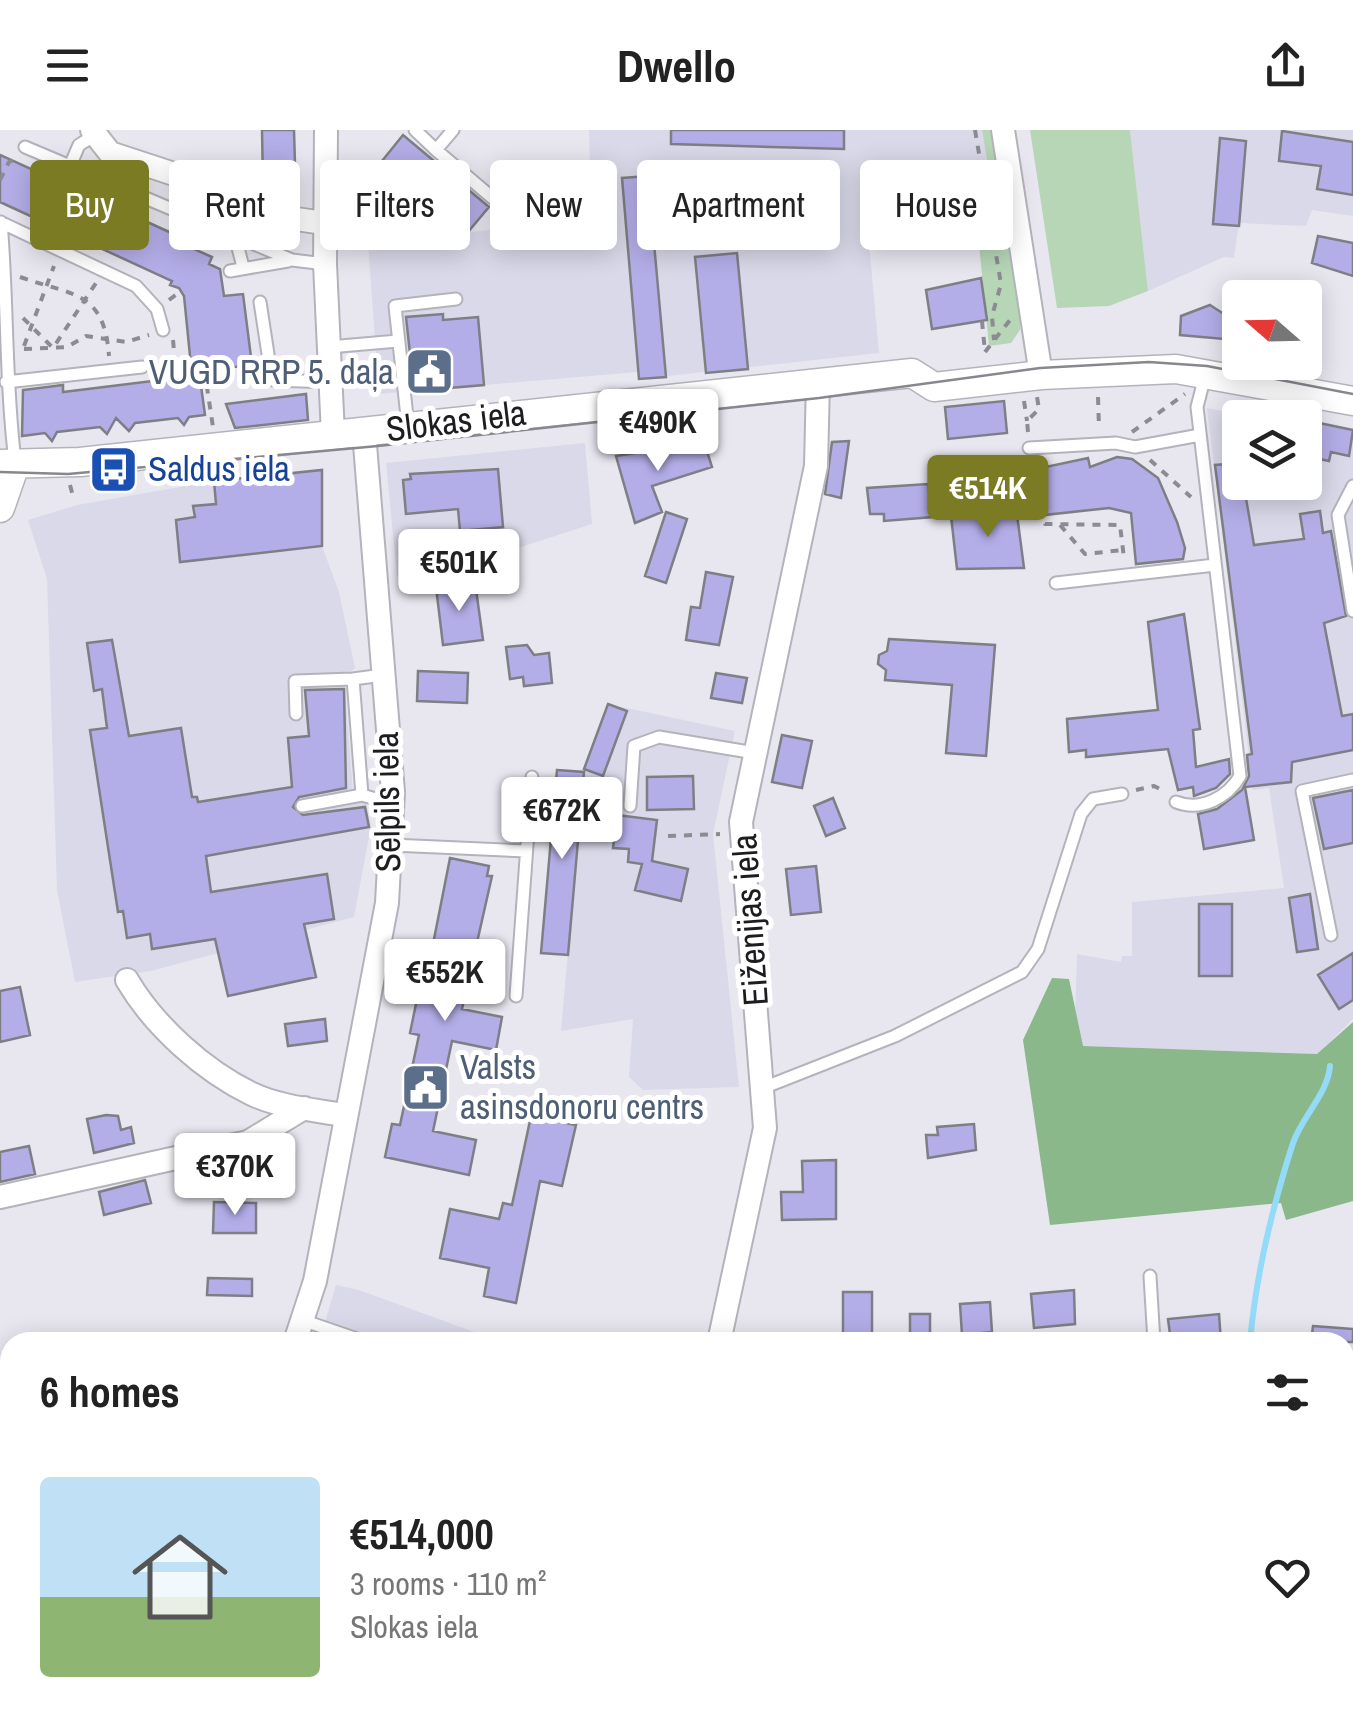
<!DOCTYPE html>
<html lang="en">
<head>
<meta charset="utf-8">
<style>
  :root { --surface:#fff; --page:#f6f6f6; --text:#222; --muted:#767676; --accent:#7a7b23 }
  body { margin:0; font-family:"Archivo Narrow",sans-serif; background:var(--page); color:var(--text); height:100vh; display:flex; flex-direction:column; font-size:38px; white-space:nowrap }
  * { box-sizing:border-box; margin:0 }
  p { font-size:32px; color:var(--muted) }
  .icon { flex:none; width:55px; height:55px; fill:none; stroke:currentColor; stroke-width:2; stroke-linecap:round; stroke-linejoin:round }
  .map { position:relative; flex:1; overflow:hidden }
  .details { position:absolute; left:0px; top:1202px; width:1355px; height:392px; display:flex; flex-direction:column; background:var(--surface); border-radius:30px 30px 0 0; box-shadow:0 5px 25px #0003 }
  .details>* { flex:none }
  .top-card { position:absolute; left:30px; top:30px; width:1295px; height:90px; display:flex; gap:20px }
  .needle { width:65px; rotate:290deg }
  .fabs { position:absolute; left:1222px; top:150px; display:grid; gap:20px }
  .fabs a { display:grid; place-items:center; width:100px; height:100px; border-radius:10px; background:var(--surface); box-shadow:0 5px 25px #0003; font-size:50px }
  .price { position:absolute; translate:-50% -85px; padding:0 22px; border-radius:10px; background:#fff; color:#222; font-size:32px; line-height:65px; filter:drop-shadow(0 2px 5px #0008) }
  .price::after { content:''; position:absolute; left:50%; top:60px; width:30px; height:22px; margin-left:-15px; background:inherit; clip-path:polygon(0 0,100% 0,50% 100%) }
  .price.active { background:var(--accent); color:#fff }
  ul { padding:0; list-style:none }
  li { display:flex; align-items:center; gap:30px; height:250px; padding:0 40px }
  li span { display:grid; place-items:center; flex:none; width:280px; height:200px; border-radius:10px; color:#555 }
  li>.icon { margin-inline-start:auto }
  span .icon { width:120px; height:120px; fill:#fffc; stroke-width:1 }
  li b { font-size:42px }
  h2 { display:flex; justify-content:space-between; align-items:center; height:120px; padding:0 40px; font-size:42px }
  .tag { padding:0 35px; border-radius:10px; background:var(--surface); box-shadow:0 5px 25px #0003; font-size:35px; line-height:90px }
  .tag.active { background:var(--accent); color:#fff }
  header { display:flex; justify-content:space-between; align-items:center; height:130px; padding:0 40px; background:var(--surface); font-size:45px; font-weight:700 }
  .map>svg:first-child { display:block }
  .built { fill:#dad9e9 }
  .green { fill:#b6d6b6 }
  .forest { fill:#8ab88a }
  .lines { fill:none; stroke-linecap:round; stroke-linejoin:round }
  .stream { stroke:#94dbf9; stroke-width:6 }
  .building { fill:#b4aee8; stroke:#7e7e85; stroke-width:2.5 }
  .service-casing { stroke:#b4b3bb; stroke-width:15 }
  .minor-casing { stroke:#b4b3bb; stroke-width:26 }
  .tertiary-casing { stroke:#b4b3bb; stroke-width:31 }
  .path { stroke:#8c8b92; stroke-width:4; stroke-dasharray:8 8; stroke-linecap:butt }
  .service { stroke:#fff; stroke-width:11 }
  .minor { stroke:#fff; stroke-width:22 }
  .tertiary { stroke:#fff; stroke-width:28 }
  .tram { stroke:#88878e; stroke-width:2.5 }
  .labels { text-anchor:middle; stroke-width:10; stroke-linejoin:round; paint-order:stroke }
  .service-label { font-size:35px; fill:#4e5e75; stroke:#fff; text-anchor:end }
  .street-label { font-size:35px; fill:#1d1d20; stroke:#fff }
  .transit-label { font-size:35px; fill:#164399; stroke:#fff; text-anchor:start }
</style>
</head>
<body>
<header><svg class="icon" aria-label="menu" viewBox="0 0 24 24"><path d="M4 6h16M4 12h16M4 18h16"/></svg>Dwello<svg class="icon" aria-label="share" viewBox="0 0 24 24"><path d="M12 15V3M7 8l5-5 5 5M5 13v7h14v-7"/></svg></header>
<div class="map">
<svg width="1353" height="1594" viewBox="0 0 1353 1594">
  <rect width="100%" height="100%" fill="#e8e7f0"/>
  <path class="built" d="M589,0H982L995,81L868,102L879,223L639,249L638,242L379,264L368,114L591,88Z
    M1130,0H1353V86L1312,80L1306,96L1239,93L1234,128L1224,127L1148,161Z
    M1207,278L1254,287L1240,288V352H1305V298L1353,307V889L1318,924L1082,916L1075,885L1077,824L1121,832L1122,826H1132V772L1284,758L1269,658L1253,660Z
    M585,313L592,394L447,441L397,446L386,333Z
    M322,340V416L339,462L355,538L344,547L353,661L366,672L371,696L354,787L151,841L75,852L57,760L47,449L28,390L77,375L214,351Z
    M608,574L735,601L713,704L739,957L643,960L629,947L633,889L561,901L584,639Z
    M336,1155L359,1160L502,1212H319Z"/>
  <path class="green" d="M982,0H995L1021,185L1020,200L1011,213L989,216L976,84L995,80Z
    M1030,0H1130L1148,161L1109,176L1057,178Z"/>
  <path class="forest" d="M1052,848L1069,849L1083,916L1317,924L1353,892V1071L1286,1090L1281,1073L1050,1095L1023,910Z"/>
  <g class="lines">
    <path class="stream" d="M1250,1212C1256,1144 1272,1078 1293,1013C1302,987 1328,963 1330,936
      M1345,1362L1353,1366"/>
  </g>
  <path class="building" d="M262,0H294L296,69L263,54Z
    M671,0H844V19L671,14Z
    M1282,1L1353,12V65L1317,59L1321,36L1279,31Z
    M403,5L489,77L468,102L382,31Z
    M1220,8L1246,11L1239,96L1213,94Z
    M0,25L178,106L176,111L212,127L209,134L220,139L224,166L243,164L252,235L199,241L205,285L189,287L184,295L178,288L135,293L129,301L116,288L107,304L100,297L57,302L52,311L45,303L22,306L23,260L63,255V262L161,250L160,241L191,236L184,166L179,158L170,155L172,151L0,72Z
    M648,46L666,247L639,249L622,48Z
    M1318,106L1353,113V146L1312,133Z
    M737,123L748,239L706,243L695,127Z
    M981,148L987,190L932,199L926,160Z
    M1210,175L1227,186L1224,209L1180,205L1181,186Z
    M443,184V190L478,187L484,255L414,261L406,187Z
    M306,264L308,290L235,298L226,274Z
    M1004,271L1007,303L948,309L945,277Z
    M1305,290L1353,300L1349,326L1331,322L1329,331L1305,326Z
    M849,311L841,368L825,364L832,312Z
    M704,312L712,337L652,356L662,382L635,393L616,326Z
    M1117,327L1132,329L1158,348L1177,392L1185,418L1183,429L1136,434L1131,383L1109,378L1044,385L1041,348L1036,339L1088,328L1090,337Z
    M1240,333L1254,415L1304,409L1300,384L1320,381L1323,403L1331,401L1346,486L1324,493L1342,586L1353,584V620L1292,632L1291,652L1245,657L1254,710L1204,719L1198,684L1217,679L1242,660L1249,646L1247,625L1252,624L1215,335Z
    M498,339L503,397L460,401L458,379L406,384L403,350L411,349L410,344Z
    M322,340V416L180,432L176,390L195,387L193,376L216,374L214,351Z
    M928,354L933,387L884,391V384H870L867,358Z
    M1016,377L1024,438L957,439L951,386Z
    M666,382L687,389L666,453L645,446Z
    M706,442L733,447L719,515L686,510L691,477L700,478Z
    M475,452L483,510L443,515L436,457Z
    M1184,484L1200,599L1193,600L1196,637L1229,629L1230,644L1216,658L1194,666L1193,657L1178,660L1168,619L1086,627V620L1069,622L1067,589L1158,580L1148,492Z
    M889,509L995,515L986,626L946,623L952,555L885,550L886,540L878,534L879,525L887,521Z
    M112,510L129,606L181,598L192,667H197L198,672L292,657L288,608L309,606L305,560L344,559L346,658L299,667L293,677L303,685L365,677L369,697L206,726L211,762L327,744L334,789L304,794L316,847L228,866L215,809L152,819L150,804L127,808L123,781L118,782L90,600L107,598L102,559L94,561L87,513Z
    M527,515L534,525L549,523L552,553L524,556L523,547L510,549L506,517Z
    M418,541L468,543L467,573L417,571Z
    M716,543L747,548L742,573L711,568Z
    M608,574L627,581L603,646L584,639Z
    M782,605L812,611L802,658L772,652Z
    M557,640L584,642L568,825L541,823Z
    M693,646L694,679L647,680V647Z
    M1353,660V713L1324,719L1313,668Z
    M833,668L845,698L826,706L814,676Z
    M617,685L657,690L652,731L688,739L681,771L635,760L642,734L628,732L629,719L613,718Z
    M450,728L489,736L487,746H492L462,879L502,887L496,920L452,911L433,1001L476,1010L469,1045L385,1027L392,994L400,995L419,905L410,903L417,869L422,870Z
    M816,736L821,782L791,785L786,739Z
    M1310,764L1318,819L1297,822L1289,768Z
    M1199,774H1232V846H1199Z
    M1353,823V870L1339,879L1318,845Z
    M20,857L30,905L0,912V861Z
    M325,889L327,911L288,916L285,894Z
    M106,985L118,986L121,1000L131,997L134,1013L94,1023L87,989Z
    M531,986L576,995L562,1056L540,1051L516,1173L484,1166L489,1138L440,1128L450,1079L499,1089L503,1073L512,1075Z
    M974,994L976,1020L928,1028L926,1005H938L937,997Z
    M29,1016L35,1044L0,1052V1022Z
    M836,1030V1089L782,1090L781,1062H803L802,1031Z
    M145,1050L151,1073L104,1085L99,1062Z
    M214,1072L256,1073V1103H213Z
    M208,1148L252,1149V1166L207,1165Z
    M1074,1160L1075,1194L1034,1198L1031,1164Z
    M843,1162H872V1212H843Z
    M990,1172L992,1202L962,1205L960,1174Z
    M910,1184H930V1212H910Z
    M1219,1184L1221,1212H1171L1168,1189Z
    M1313,1196L1353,1199V1212H1311Z"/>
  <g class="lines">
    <defs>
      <path id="service" d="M415,0L436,20L453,0
        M25,17L292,130L325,134
        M436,20L495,70
        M70,36L79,15L95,5
        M0,92L136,156L157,179L163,200
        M1,92C8,172 5,251 15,331
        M235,106L243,137
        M230,141L288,131
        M260,172L272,250L331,252
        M329,217L398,211
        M6,252L142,237
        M408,296L395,176L456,169
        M1029,318L1116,313L1135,317L1200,305
        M1353,356L1338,385L1353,481
        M1056,453L1215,435
        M383,545L353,549L362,665L393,674
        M296,584L295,551L353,549
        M1176,672C1201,682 1228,667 1240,646L1197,277L1205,246
        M302,676L362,665
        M630,676L634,616L659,607L755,623
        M392,715L526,721
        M1331,805L1302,661L1353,650
        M516,866L532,647
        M763,958L895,906L1022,842L1038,819L1081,684L1093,669L1122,664
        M1150,1146L1154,1212
        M302,1190L366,1212
        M344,1594L346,1585
        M534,1594V1592"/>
      <path id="minor" d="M92,0L110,23L247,68L289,88L324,93
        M326,0L325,134L333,305
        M1003,0L1041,245
        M127,850C154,896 204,941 252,964C279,977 315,980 343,985
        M0,1067L248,1012L304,978
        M295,1212L315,1151L387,773L393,662L364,302
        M719,1212L765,998L741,692L816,336L818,251
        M1345,1261L1353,1263
        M0,1279L10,1300
        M81,1594L82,1585
        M175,1594L178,1585
        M672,1594L676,1585
        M1045,1594L1046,1585"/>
      <path id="tertiary" d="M0,334L80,332L912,243L934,257L1041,245L1176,239L1353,271
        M0,378L15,335"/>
    </defs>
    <use href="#service" class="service-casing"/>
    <use href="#minor" class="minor-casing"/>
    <use href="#tertiary" class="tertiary-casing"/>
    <path class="path" d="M975,0L1001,154L992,186L994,210
      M0,50L9,32L16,29
      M20,147C73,166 104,160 109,226
      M169,170L181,161
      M23,188L53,218L96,153
      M982,191L985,222
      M173,210L175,231
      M24,216L54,136
      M24,219L67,217L86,206L126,212L149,205
      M985,222L1010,190
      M196,230L203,231L213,297
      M157,235L192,230
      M1098,267L1099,298
      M1024,271L1027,291
      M1028,302L1027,291L1039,279L1037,267
      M1132,302L1185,264
      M1150,330L1191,367
      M1030,332L1035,373L1045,394L1120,395L1124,428
      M70,355L73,366
      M1060,395L1085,424L1123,420
      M1136,660L1154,656L1164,661
      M668,706L720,704
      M231,1585L232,1594
      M491,1585L501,1594
      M141,1594L147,1585
      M198,1594L216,1585
      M368,1594L369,1585"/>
    <use href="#service" class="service"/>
    <use href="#minor" class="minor"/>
    <use href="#tertiary" class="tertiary"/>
    <path class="tram" d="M0,342L68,344L378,316L819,268L1040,238L1149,232L1207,236L1353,264"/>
  </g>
  <defs>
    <symbol id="civic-square" viewBox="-11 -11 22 22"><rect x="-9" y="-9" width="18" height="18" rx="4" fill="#5c6f8a" stroke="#fff"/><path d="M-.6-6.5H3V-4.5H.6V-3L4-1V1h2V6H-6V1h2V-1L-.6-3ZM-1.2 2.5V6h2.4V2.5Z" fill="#fff"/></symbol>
    <symbol id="bus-square" viewBox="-11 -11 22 22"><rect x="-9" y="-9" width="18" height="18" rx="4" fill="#1a4fb4" stroke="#fff"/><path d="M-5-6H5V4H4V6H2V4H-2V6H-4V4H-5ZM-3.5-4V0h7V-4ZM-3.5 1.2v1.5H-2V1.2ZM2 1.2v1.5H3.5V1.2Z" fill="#fff"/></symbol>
  </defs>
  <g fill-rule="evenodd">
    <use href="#civic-square" x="402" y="214" width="55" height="55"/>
    <use href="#bus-square" x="86" y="312" width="55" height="55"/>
    <use href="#civic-square" x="398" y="930" width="55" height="55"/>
  </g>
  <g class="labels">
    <g class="service-label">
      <text x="394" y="254">VUGD RRP 5. daļa</text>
      <text x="460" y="949" text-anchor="start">Valsts<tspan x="460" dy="40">asinsdonoru centrs</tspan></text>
    </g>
    <g class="street-label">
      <text transform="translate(456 291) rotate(-7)" y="12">Slokas iela</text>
      <text transform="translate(387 672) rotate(-91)" y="12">Sēlpils iela</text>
      <text transform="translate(750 790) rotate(-94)" y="12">Eiženijas iela</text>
    </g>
    <g class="transit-label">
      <text x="148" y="351">Saldus iela</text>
    </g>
  </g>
</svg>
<div class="fabs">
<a><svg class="needle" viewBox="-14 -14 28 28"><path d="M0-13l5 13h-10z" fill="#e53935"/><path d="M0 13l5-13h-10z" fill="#767676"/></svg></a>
<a><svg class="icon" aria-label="layers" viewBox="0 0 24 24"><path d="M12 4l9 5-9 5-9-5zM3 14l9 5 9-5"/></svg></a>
</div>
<b class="price" style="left:658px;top:344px">€490K</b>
<b class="price active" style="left:988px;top:410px">€514K</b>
<b class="price" style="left:459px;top:484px">€501K</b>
<b class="price" style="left:562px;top:732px">€672K</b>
<b class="price" style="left:445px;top:894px">€552K</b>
<b class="price" style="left:235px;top:1088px">€370K</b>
<div class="top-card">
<a class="tag active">Buy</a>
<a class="tag">Rent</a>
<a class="tag">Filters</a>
<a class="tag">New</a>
<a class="tag">Apartment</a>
<a class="tag">House</a>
</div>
<section class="details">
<h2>6 homes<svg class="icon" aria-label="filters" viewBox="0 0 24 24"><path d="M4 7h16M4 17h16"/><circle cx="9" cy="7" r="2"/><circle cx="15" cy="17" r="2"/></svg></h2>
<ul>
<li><span style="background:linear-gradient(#bfe0f5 60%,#8fb573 0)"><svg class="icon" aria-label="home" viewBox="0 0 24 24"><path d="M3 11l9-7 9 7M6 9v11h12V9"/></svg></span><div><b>€514,000</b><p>3 rooms · 110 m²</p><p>Slokas iela</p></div><svg class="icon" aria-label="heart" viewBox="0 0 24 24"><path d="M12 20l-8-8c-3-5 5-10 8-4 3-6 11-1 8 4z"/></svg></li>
</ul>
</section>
</div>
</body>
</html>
